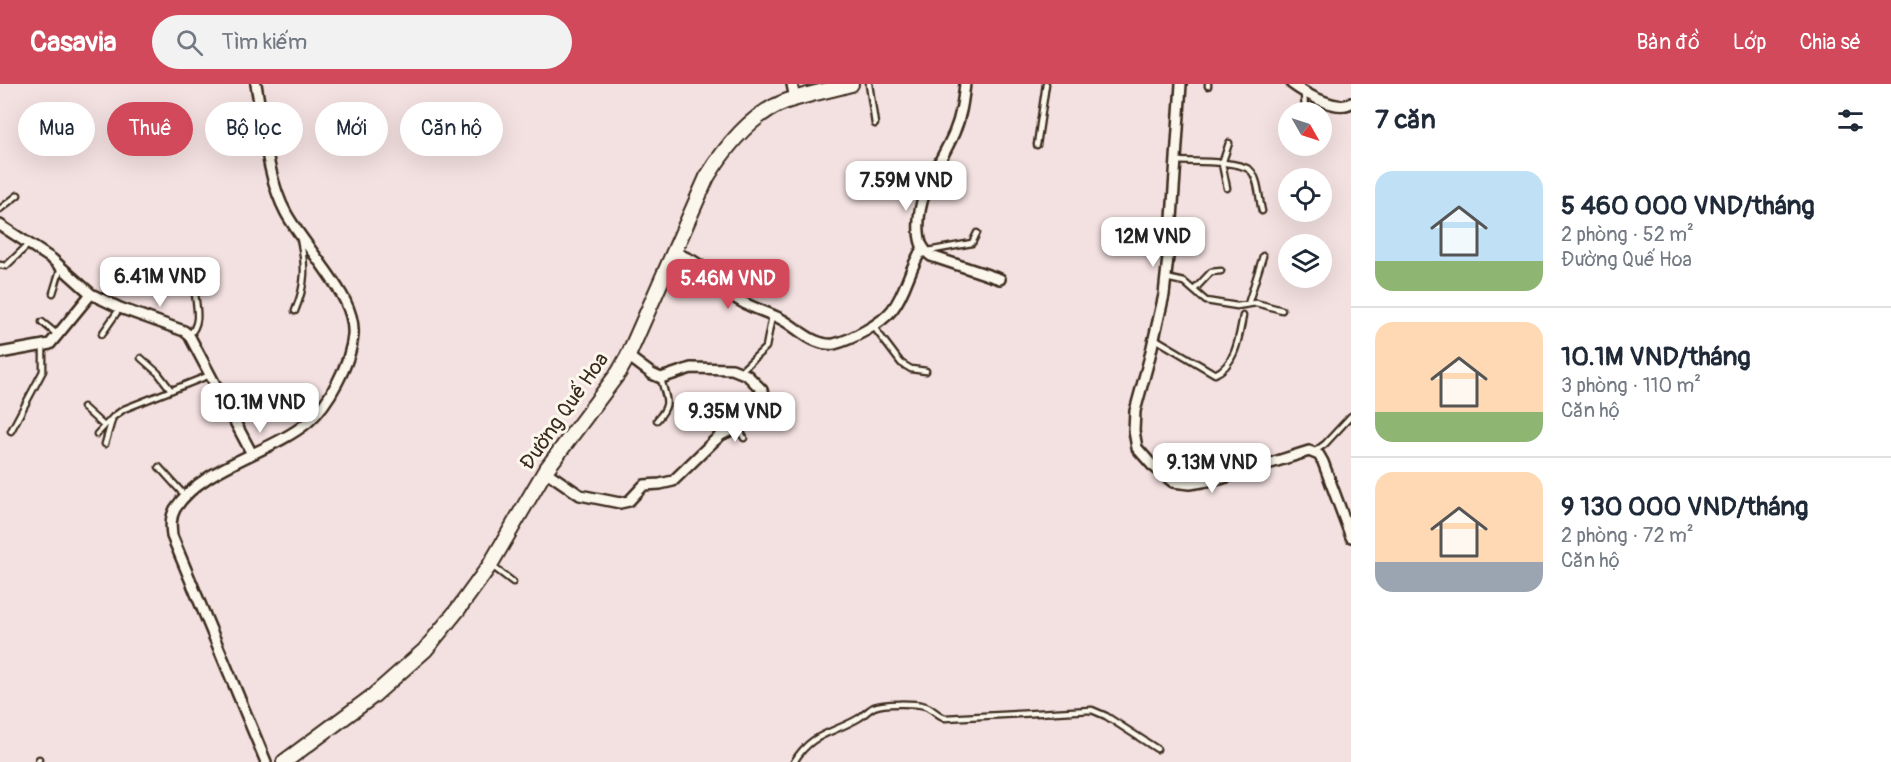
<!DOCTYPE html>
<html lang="vi">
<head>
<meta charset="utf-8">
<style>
  :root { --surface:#fff; --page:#f2f2f3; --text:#1f2937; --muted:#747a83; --line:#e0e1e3; --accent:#d1495b }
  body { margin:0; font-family:Pangolin,sans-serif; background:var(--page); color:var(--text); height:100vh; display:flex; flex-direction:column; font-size:22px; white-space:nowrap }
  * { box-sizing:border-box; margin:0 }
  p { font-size:20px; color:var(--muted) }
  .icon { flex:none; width:33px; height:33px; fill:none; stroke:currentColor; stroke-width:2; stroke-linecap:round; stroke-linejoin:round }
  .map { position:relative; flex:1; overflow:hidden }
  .details { display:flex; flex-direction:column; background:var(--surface); width:540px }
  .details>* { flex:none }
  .banner { position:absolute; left:18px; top:18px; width:570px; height:54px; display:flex; gap:12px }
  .needle { width:39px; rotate:129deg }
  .controls { position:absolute; left:1278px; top:18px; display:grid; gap:12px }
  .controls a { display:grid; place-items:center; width:54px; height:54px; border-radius:50%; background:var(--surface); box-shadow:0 6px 24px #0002; font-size:30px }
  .price { position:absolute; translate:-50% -51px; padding:0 14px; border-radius:12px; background:#fff; color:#222; font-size:20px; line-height:39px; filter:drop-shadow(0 2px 3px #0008) }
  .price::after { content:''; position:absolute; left:50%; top:36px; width:18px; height:14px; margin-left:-9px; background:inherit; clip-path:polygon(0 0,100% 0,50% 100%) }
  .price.current { background:var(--accent); color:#fff }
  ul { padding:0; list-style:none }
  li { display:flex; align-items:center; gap:18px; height:150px; padding:0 24px }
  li+li { border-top:2px solid var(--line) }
  li span { display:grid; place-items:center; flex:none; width:168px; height:120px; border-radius:18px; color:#555 }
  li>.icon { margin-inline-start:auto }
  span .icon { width:72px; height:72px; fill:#fffc; stroke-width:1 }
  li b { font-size:26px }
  h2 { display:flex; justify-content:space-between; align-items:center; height:72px; padding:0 24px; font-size:26px }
  .chip { padding:0 21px; border-radius:27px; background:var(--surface); box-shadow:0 6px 24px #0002; font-size:21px; line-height:54px }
  .chip.current { background:var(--accent); color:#fff }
  header { display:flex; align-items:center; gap:36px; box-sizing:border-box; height:84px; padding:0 30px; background:var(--accent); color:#fff }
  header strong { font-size:28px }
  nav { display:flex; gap:33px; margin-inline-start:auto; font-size:21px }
  .search { width:420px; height:54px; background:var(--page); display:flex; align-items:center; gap:15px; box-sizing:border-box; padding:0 21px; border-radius:33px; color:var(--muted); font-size:22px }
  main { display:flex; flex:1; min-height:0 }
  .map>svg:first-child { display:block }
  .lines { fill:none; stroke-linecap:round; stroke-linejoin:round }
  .lane-casing { stroke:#3b2a1e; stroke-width:9 }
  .street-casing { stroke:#3b2a1e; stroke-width:14 }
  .secondary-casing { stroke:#3b2a1e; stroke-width:18 }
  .lane { stroke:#fbf7ec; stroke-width:4.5 }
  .street { stroke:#fbf7ec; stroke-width:9 }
  .secondary { stroke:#fbf7ec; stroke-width:14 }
  .labels { text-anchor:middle; stroke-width:6; stroke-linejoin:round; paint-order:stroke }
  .street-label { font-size:21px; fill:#3b2a1e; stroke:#fbf7ec }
</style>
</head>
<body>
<header>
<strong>Casavia</strong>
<div class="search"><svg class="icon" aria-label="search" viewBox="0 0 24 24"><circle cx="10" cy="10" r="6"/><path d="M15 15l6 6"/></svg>Tìm kiếm</div>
<nav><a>Bản đồ</a><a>Lớp</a><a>Chia sẻ</a></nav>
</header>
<main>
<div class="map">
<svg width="1351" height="678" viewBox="0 0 1351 678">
  <rect width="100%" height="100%" fill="#f3e0e0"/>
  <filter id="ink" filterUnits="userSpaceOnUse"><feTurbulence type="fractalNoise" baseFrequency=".0167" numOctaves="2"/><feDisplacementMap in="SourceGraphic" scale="12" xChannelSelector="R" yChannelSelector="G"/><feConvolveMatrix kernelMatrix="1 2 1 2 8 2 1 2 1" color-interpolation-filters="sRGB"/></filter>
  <g filter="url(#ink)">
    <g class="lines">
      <defs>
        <path id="lane" d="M869,0L875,40
          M1208,0V2
          M1304,8L1305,28
          M215,33L230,32L260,22
          M1037,61L1046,0
          M1175,77C1192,78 1237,76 1250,86C1259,94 1259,116 1262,127
          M922,86L934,89
          M1227,104L1222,80L1229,59
          M0,125L18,111
          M928,167L972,159L977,149
          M0,181L6,182L29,160
          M1166,194L1184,198L1206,217L1237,222L1256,219L1282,226
          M1194,206L1211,188L1221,187
          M53,209L61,183
          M1248,220L1263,172
          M295,227C306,201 306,182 300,154
          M42,238L59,252
          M873,242L901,279L911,285L926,287
          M102,250L120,224
          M189,251C201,240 197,226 195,210
          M1154,254L1215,290C1236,281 1239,252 1243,232
          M141,274L158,289L171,306
          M741,287L766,263L772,232
          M763,310L785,327
          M83,323L104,342
          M657,336C673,318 665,315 661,294
          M738,343L744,354
          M11,347L43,287V262
          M97,350L113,333L124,325L210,291
          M105,360L112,336
          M1314,368L1325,360L1351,332
          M159,383L186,413
          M492,482L513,498
          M38,678L39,675
          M794,678C812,648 832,650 859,634C864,631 868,626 874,623C884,619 914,619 925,622C932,624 937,631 945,634L1092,626L1106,632L1157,665"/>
        <path id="street" d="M256,0C263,39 267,95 286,129C296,147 310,164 322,181C336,201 355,225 353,251C351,278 329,320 308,338C271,369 202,382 175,425C170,434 171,443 172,452L266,678
          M792,0L795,15
          M965,0C963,17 961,33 954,49C939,83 916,110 919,148C920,159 922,165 931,172L1000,195
          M1181,0L1172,135L1164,211L1149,276L1135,327L1134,347L1137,364L1152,381L1173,398L1190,400L1220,395L1309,367L1319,371L1323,378L1351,453
          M1292,0C1304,9 1337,28 1351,19
          M0,141L52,175L91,210L120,224L184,247L189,251L252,370
          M674,168C685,173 697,177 705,186C713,194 719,202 728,209C744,222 763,226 781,235C793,241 803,252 816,257C821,259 828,261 834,260C851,256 881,240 892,226C907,207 909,183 923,164
          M0,269L50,260L91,210
          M545,387L580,411L620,419L629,417L644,401L660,400L673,397L713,358L721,351L738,343L747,335L763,310L762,306L747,291L732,285L691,284L661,294L652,290L628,272"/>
        <path id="secondary" d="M284,678L373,612L425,566L459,524L490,481L545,387L619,288L628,272L707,93C726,62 752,29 787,17C808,10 830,6 851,0"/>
      </defs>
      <use href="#lane" class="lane-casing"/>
      <use href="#street" class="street-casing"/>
      <use href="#secondary" class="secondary-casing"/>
      <use href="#lane" class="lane"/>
      <use href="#street" class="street"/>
      <use href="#secondary" class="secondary"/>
    </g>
  </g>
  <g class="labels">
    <g class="street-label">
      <text transform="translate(564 327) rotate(-55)" y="7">Đường Quế Hoa</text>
    </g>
  </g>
</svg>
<div class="controls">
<a><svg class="needle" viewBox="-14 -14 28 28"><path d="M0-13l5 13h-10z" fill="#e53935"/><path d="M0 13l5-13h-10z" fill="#747a83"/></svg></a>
<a><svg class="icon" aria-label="locate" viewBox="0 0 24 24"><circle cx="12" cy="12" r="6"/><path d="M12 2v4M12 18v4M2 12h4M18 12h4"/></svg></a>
<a><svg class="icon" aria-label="layers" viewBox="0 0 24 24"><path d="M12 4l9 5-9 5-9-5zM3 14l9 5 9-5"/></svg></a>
</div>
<b class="price" style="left:906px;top:128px">7.59M VND</b>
<b class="price" style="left:1153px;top:184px">12M VND</b>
<b class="price" style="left:160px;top:224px">6.41M VND</b>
<b class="price current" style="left:728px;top:226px">5.46M VND</b>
<b class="price" style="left:260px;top:350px">10.1M VND</b>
<b class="price" style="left:735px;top:359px">9.35M VND</b>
<b class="price" style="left:1212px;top:410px">9.13M VND</b>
<div class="banner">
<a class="chip">Mua</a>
<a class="chip current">Thuê</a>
<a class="chip">Bộ lọc</a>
<a class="chip">Mới</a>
<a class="chip">Căn hộ</a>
</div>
</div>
<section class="details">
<h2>7 căn<svg class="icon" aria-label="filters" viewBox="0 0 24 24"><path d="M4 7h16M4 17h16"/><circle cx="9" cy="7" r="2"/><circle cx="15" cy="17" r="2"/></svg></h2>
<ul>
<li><span style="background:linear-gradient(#bfe0f5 75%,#8fb573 0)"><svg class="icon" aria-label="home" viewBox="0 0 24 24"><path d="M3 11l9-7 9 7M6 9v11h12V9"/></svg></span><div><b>5 460 000 VND/tháng</b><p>2 phòng · 52 m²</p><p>Đường Quế Hoa</p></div></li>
<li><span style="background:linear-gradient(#ffd9b3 75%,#8fb573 0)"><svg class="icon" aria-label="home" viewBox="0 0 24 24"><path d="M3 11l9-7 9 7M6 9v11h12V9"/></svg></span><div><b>10.1M VND/tháng</b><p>3 phòng · 110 m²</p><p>Căn hộ</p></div></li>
<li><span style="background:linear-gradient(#ffd9b3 75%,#9aa5b1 0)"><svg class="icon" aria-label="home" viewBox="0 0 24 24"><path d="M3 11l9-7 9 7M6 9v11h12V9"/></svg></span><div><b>9 130 000 VND/tháng</b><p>2 phòng · 72 m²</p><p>Căn hộ</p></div></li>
</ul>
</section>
</main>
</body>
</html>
